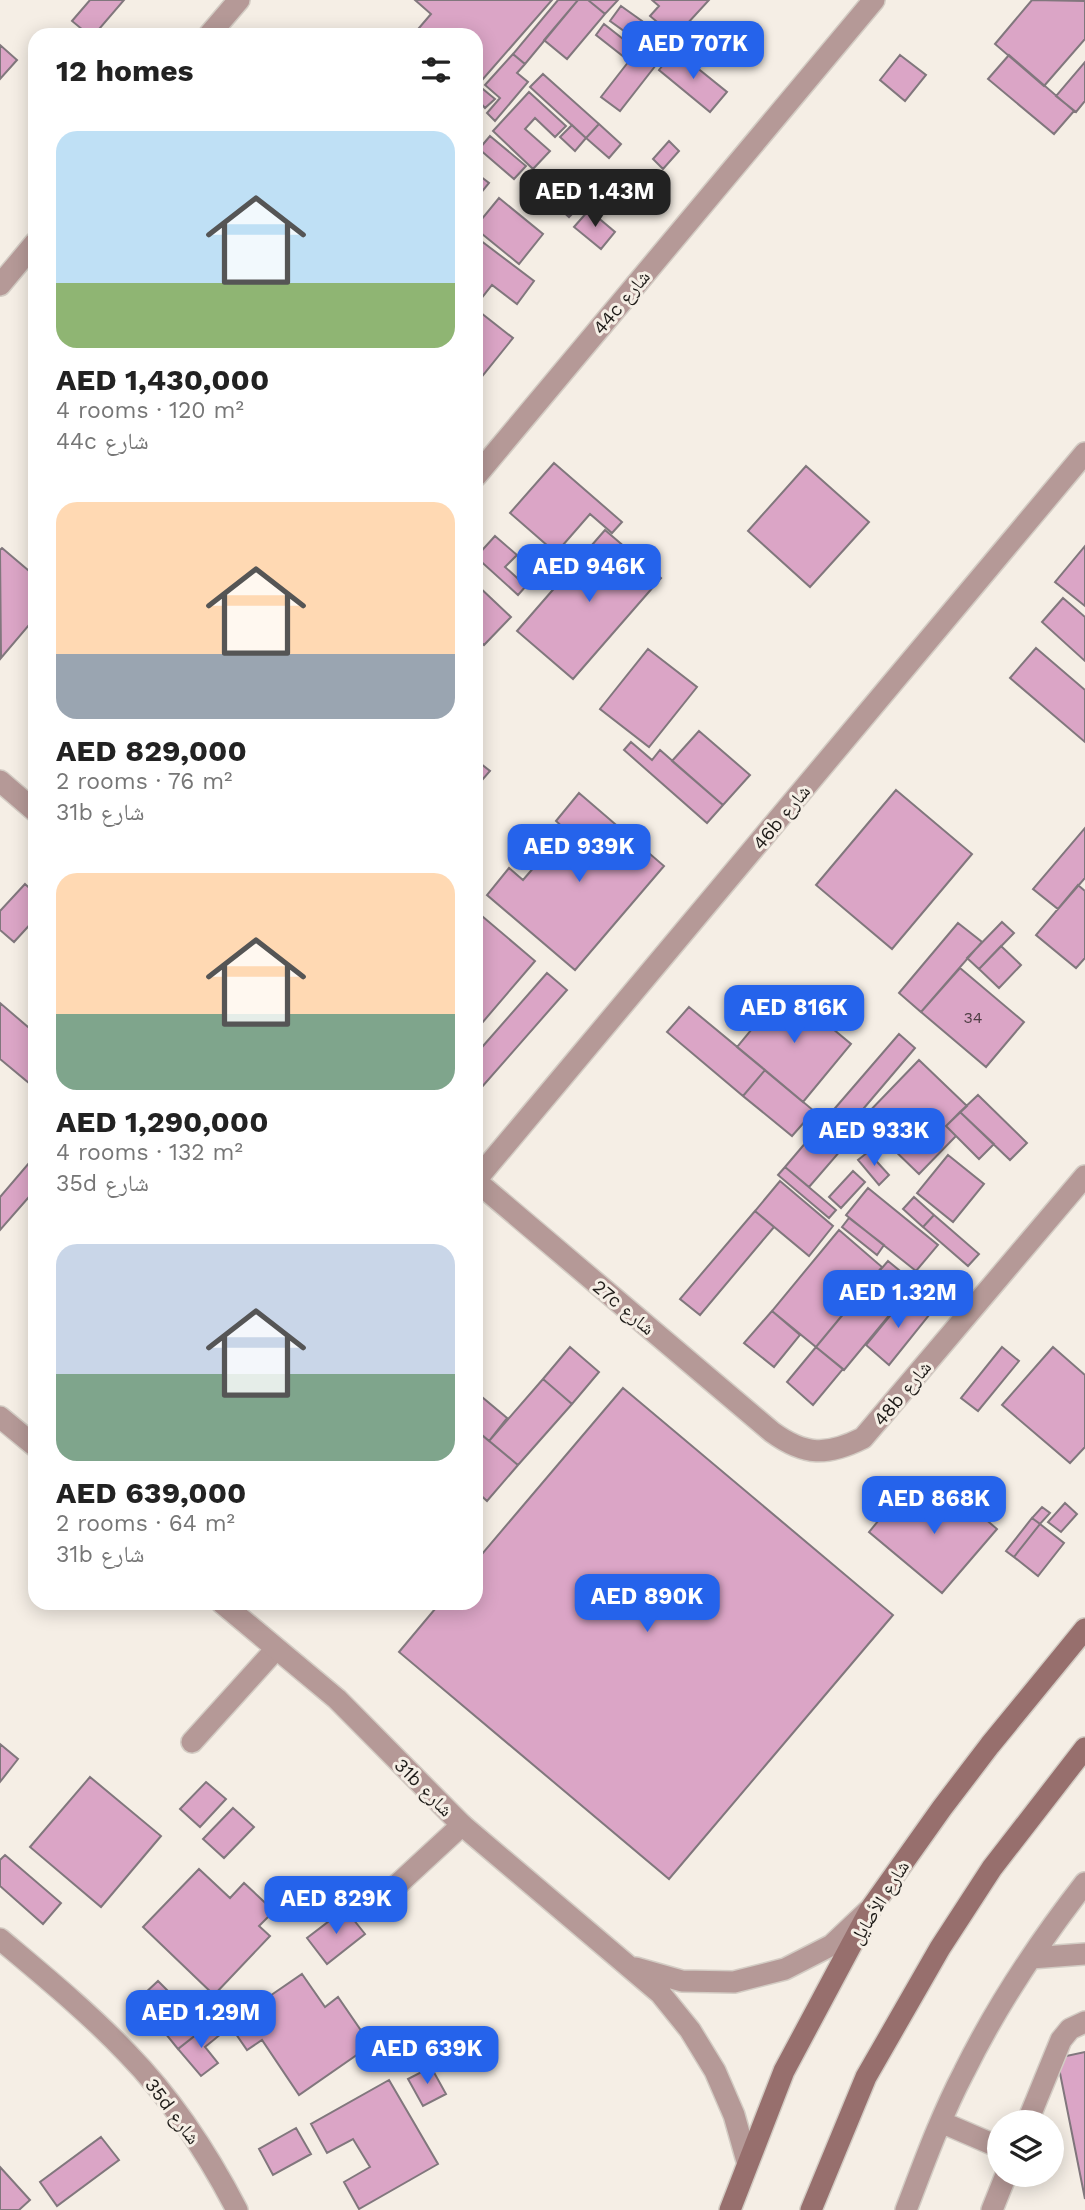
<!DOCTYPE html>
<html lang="en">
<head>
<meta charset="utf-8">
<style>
  :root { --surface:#fff; --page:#f2f2f2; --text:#222; --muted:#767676; --accent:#2563eb }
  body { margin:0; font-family:"Work Sans","Noto Naskh Arabic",sans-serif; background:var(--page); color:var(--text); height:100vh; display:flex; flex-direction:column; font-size:26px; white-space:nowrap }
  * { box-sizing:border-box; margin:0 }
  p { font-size:23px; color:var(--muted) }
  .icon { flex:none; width:38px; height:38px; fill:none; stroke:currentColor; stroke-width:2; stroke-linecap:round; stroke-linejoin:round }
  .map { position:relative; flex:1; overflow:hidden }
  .side { position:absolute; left:28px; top:28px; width:455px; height:1582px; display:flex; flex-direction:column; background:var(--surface); border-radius:21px; box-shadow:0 4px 18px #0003 }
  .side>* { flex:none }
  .controls { position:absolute; left:987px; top:2110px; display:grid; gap:14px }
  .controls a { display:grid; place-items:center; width:77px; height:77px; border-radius:50%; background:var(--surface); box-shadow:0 4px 18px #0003; font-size:35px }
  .price { position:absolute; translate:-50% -60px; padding:0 16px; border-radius:14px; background:var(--accent); color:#fff; font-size:23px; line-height:46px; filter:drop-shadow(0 2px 4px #0008) }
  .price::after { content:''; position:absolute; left:50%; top:42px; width:21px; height:16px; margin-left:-10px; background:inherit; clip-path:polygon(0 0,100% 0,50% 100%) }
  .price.active { background:#222; color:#fff }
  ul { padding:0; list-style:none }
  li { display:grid; align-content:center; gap:14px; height:371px; padding:0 28px }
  li span { display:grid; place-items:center; height:217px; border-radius:21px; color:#555 }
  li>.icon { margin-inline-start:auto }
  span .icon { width:126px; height:126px; fill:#fffc; stroke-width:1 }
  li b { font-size:30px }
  h2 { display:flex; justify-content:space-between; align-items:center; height:84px; padding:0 28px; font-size:30px }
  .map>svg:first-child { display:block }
  .building { fill:#dba5c6; stroke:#81777d; stroke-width:2 }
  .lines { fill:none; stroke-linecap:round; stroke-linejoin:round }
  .lane-casing { stroke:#d3ccc4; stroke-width:24 }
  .street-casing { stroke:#d3ccc4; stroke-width:24 }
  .secondary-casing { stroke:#d3ccc4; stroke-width:24 }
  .lane { stroke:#b59997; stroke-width:21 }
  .street { stroke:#b59997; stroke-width:21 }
  .secondary { stroke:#976f6d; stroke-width:21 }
  .labels { text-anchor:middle; stroke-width:6; stroke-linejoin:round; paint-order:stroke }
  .number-label { font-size:16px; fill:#4e3e44 }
  .street-label { font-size:19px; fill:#1f1c19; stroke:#f5eee5 }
</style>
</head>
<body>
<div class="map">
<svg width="1085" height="2210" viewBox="0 0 1085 2210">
  <rect width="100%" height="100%" fill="#f5eee5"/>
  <path class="building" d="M90,0H124L94,35H89L72,21Z
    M415,0H552L476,87V35H413L431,14Z
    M558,0H578L525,64L513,54Z
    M578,0H588L605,14L567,59L544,40Z
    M588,0H618L605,14Z
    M652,0H709L675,37L650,16L659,6Z
    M1032,0L1085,1V39L1044,86L995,44Z
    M621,6L642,21L631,36L610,21Z
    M604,24L656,65L620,111L601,97L629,61L596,35Z
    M648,30L668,47L656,61L635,44Z
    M0,45L17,60L0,79Z
    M675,50L727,92L710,112L659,70Z
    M513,54L525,64L517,73L528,82L495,121L487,113L500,98L485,85Z
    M900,55L926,75L905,101L880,80Z
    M1009,55L1074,111L1054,134L988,79Z
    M1085,62V101L1076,112L1056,96Z
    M543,74L599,124L586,138L530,87Z
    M478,85L495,99L485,108L476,98Z
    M529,92L566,126L555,137L535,118L525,129L550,151L533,169L493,131Z
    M599,124L621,144L609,158L586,138Z
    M572,125L586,138L575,151L560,137Z
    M490,136L526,166L514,179L479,149Z
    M669,141L679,151L663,169L653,159Z
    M476,173L489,183L476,199Z
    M548,178L579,207L569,217L538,189Z
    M499,198L543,234L519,264L476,229V226Z
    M589,210L615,232L601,249L574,227Z
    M476,237L534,281L517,304L492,285L480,300L476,297Z
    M476,309L513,338L476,384Z
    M554,463L622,522L612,533L590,514L556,553L510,513Z
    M806,466L869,522L810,587L748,531Z
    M605,530L661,578L573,679L517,631Z
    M495,536L517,555L505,567L526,586L518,595L476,557Z
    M1085,546V606L1055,582Z
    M2,548L35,576V618L1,658L0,550Z
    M476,584L511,617L484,645L476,638Z
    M1063,598L1085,617V661L1042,622Z
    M1036,648L1085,690V742L1010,678Z
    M648,649L697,687L649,747L600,709Z
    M699,731L750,775L723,805L672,761Z
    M631,742L652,760L660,750L723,805L707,823L624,750Z
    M476,760L490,771L476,787Z
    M896,790L972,854L892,949L816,885Z
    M579,793L664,866L575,970L487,895L509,868L523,880L566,830L556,821Z
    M1085,828V878L1058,909L1033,889Z
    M25,884L35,893V919L14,942L0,930V911Z
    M1078,885L1085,891V958L1076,968L1036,935Z
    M476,911L535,961L476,1030Z
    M1002,922L1014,933L979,969L967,958Z
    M958,923L982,942L921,1012L899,993Z
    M1001,946L1021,965L999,988L979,969Z
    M960,968L1024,1022L986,1067L921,1012Z
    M547,973L567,990L481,1088L476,1083V1054Z
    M785,989L851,1044L803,1102L737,1047Z
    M0,1003L35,1033V1088L0,1059Z
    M689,1007L765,1070L743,1096L667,1032Z
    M899,1034L915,1048L847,1128L830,1114Z
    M919,1060L967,1106L946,1126L956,1136L919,1174L862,1119Z
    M765,1070L814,1111L792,1136L743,1096Z
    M978,1095L1027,1143L1010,1160L960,1112Z
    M960,1112L994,1144L979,1159L946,1126Z
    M830,1114L855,1134L809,1187L785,1167Z
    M868,1152L889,1175L879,1185L858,1160Z
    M948,1155L984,1184L953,1222L917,1193Z
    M35,1156V1190L0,1230V1197Z
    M785,1167L836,1210L829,1218L778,1175Z
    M853,1171L865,1182L841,1208L829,1197Z
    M780,1181L833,1226L809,1256L755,1211Z
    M868,1188L938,1245L916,1271L846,1215Z
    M914,1197L934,1215L923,1227L903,1209Z
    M755,1211L774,1227L700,1315L680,1299Z
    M934,1215L979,1254L968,1266L923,1227Z
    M849,1218L884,1245L877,1255L842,1227Z
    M839,1230L882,1267L816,1347L772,1311Z
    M888,1261L916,1284L897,1306L869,1283Z
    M869,1283L897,1306L844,1370L816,1347Z
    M907,1295L930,1314L889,1365L866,1345Z
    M772,1311L800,1335L774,1367L744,1343Z
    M570,1347L599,1372L572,1404L543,1379Z
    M816,1347L843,1369L813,1405L787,1382Z
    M1002,1347L1019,1361L978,1411L961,1398Z
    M1053,1347L1085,1375V1447L1070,1463L1002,1405Z
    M543,1379L572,1404L518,1465L489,1441Z
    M623,1388L893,1615L669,1879L399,1652L440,1603H476V1561Z
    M476,1392L507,1418L489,1441L476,1430Z
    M476,1430L518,1465L487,1501L476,1491Z
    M950,1489L997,1529L942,1593L869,1532L893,1503L902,1511L919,1490L937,1505Z
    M1065,1503L1077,1514L1061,1532L1048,1522Z
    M1042,1507L1050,1513L1040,1524L1032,1518Z
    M1032,1518L1040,1524L1014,1557L1006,1551Z
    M1040,1524L1064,1543L1038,1576L1014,1557Z
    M0,1744L18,1759L0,1782Z
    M90,1777L161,1836L101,1907L30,1847Z
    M206,1782L226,1799L200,1827L180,1809Z
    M233,1808L254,1827L224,1858L203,1839Z
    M5,1855L61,1903L43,1924L0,1886V1860Z
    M199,1869L230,1898L244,1883L274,1911L259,1926L270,1936L214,1995L143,1927Z
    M345,1909L365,1934L327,1964L307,1938Z
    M302,1974L325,2007L338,1997L371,2045L299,2095L262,2040L247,2050L229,2024Z
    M158,1981L173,1996L158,2010L143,1995Z
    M174,2009L184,2021L201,2009L211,2023L178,2049L157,2023Z
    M211,2023L221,2034L205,2047L218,2063L201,2076L178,2049Z
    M1085,2052V2199L1057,2058Z
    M431,2067L446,2094L423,2106L408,2079Z
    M389,2080L438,2164L359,2209L344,2182L370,2167L353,2139L327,2153L311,2124Z
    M296,2128L311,2154L273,2175L259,2149Z
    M101,2137L119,2160L57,2206L40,2182Z
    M0,2167L30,2200L19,2210H0Z"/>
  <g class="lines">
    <defs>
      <path id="lane" d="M192,1742L276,1649
        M370,1910L462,1825
        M1031,1958L1085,1954
        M941,2122L999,2147
        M1027,2123L1061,2040L1070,2029L1085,2022
        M906,2210C924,2163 941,2116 964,2072C997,2005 1039,1942 1085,1883
        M992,2210L1006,2175"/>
      <path id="street" d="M209,35L239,0
        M0,285L35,243
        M476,476L874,0
        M0,781L35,811
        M476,1180L1085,453
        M476,1181L772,1432C805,1456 827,1456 863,1438L1085,1176
        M0,1417L35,1446
        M222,1603L337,1699L462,1825L660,1993L690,2030L715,2071L734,2115L747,2161
        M0,1939C44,1976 88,2012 127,2053C172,2099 208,2154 237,2210
        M636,1968L682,1981L734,1982L785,1969L832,1945L868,1911"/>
      <path id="secondary" d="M730,2210L784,2071L871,1908L942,1808L990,1745L1085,1629
        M811,2210L866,2077L940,1948L992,1868L1085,1748"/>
    </defs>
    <use href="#lane" class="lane-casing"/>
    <use href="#street" class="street-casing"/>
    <use href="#secondary" class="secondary-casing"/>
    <use href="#lane" class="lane"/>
    <use href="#street" class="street"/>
    <use href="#secondary" class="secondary"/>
  </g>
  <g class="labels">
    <g class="number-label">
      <text x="973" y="1023">34</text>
    </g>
    <g class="street-label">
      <text transform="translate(621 302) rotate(-50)" y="7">44c شارع</text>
      <text transform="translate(781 817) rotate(-50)" y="7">46b شارع</text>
      <text transform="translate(624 1307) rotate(40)" y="7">27c شارع</text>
      <text transform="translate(902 1393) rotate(-50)" y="7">48b شارع</text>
      <text transform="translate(424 1787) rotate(45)" y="7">31b شارع</text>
      <text transform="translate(879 1902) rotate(-58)" y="7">شارع الأصايل</text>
      <text transform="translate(173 2111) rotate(53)" y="7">35d شارع</text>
    </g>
  </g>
</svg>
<div class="controls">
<a><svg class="icon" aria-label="layers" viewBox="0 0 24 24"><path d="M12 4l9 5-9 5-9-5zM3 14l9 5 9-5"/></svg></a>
</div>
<b class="price" style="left:693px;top:81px">AED 707K</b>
<b class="price active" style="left:595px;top:229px">AED 1.43M</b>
<b class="price" style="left:589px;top:604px">AED 946K</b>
<b class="price" style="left:579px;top:884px">AED 939K</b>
<b class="price" style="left:794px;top:1045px">AED 816K</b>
<b class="price" style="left:874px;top:1168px">AED 933K</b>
<b class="price" style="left:898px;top:1330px">AED 1.32M</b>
<b class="price" style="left:934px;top:1536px">AED 868K</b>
<b class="price" style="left:647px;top:1634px">AED 890K</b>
<b class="price" style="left:336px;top:1936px">AED 829K</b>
<b class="price" style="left:201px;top:2050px">AED 1.29M</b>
<b class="price" style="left:427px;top:2086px">AED 639K</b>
<section class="side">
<h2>12 homes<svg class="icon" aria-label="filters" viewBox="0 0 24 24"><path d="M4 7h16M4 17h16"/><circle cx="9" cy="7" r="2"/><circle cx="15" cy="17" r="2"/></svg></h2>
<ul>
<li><span style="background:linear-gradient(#bfe0f5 70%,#8fb573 0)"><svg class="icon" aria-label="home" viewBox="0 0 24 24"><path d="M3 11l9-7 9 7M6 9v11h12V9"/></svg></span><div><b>AED 1,430,000</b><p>4 rooms · 120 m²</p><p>44c شارع</p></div></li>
<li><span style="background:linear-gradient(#ffd9b3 70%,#9aa5b1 0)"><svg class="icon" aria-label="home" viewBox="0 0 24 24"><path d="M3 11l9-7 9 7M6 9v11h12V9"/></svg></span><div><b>AED 829,000</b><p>2 rooms · 76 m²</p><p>31b شارع</p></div></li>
<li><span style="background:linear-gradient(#ffd9b3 65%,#7fa58c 0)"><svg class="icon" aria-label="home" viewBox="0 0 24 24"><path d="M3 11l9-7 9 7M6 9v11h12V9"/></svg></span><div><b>AED 1,290,000</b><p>4 rooms · 132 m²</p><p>35d شارع</p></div></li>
<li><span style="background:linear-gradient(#c9d6e8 60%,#7fa58c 0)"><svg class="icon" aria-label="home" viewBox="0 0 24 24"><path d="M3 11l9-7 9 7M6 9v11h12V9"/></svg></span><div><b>AED 639,000</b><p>2 rooms · 64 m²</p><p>31b شارع</p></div></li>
</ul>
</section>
</div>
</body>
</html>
